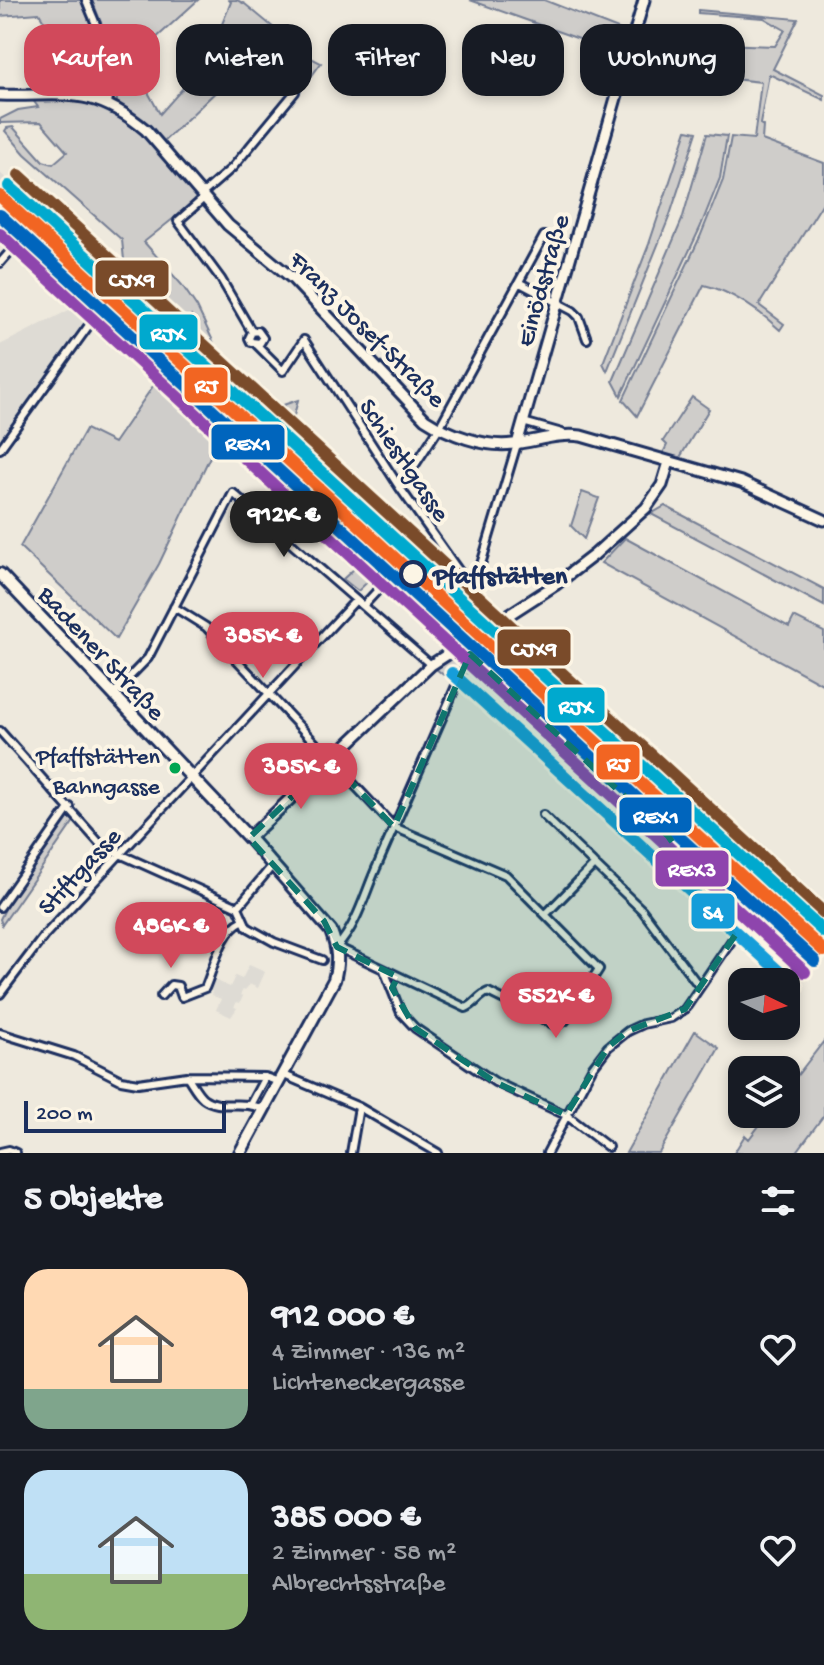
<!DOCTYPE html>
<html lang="de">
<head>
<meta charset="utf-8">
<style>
  :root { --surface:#171b24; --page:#20242c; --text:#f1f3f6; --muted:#9ea1a6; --line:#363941; --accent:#d1495b }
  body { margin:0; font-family:"Gochi Hand",sans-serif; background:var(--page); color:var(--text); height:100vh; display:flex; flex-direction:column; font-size:30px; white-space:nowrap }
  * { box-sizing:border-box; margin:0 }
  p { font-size:26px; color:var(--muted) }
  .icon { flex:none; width:44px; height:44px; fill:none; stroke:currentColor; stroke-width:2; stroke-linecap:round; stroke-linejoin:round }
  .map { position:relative; height:1153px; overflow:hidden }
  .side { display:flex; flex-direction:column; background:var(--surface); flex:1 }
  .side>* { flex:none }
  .banner { position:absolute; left:24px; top:24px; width:776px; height:72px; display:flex; gap:16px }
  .needle { width:52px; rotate:95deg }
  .controls { position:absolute; left:728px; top:968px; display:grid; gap:16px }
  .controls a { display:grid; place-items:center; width:72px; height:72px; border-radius:16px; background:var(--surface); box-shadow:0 4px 12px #0003; font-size:40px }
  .scale { position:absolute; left:24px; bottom:20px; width:202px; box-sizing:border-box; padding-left:8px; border:4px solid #1b2f5e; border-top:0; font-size:22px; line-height:28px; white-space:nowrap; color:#1b2f5e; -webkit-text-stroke:6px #fcf5e5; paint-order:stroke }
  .price { position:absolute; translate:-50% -68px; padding:0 18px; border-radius:28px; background:var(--accent); color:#fff; font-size:26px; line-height:52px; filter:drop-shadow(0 2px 4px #0008) }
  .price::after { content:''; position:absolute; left:50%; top:48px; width:24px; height:18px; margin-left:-12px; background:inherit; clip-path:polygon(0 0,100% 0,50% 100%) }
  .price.current { background:#222; color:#fff }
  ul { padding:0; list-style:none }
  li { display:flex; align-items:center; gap:24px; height:200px; padding:0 24px }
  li+li { border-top:2px solid var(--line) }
  li span { display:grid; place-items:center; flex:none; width:224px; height:160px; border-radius:24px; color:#555 }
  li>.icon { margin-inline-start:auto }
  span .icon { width:96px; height:96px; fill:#fffc; stroke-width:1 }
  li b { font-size:34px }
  h2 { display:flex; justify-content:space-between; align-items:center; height:96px; padding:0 24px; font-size:34px }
  .pill { padding:0 28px; border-radius:24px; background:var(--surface); box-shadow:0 4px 12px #0003; font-size:28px; line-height:72px }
  .pill.current { background:var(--accent); color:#fff }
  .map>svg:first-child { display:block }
  .built { fill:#dedbd4 }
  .green { fill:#cfcdca; stroke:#757e94; stroke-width:2 }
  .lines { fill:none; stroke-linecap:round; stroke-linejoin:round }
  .street-casing { stroke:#1b2f5e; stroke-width:12 }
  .secondary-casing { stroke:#1b2f5e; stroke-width:15 }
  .primary-casing { stroke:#1b2f5e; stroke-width:16 }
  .street { stroke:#fcf5e5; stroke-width:6 }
  .secondary { stroke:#fcf5e5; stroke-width:9 }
  .primary { stroke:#fcf5e5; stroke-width:10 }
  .street-bridge-casing { stroke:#1b2f5e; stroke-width:12; stroke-linecap:butt }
  .street-bridge { stroke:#fcf5e5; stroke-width:6 }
  .rail-1-casing { stroke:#fcf5e5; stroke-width:18 }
  .rail-2-casing { stroke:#fcf5e5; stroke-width:18 }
  .rail-3-casing { stroke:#fcf5e5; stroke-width:18 }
  .rail-4-casing { stroke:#fcf5e5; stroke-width:18 }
  .rail-5-casing { stroke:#fcf5e5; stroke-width:18 }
  .rail-6-casing { stroke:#fcf5e5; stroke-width:18 }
  .rail-1 { stroke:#f26522; stroke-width:12 }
  .rail-2 { stroke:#0065bd; stroke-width:12 }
  .rail-3 { stroke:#00a9ce; stroke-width:12 }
  .rail-4 { stroke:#8e44ad; stroke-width:12 }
  .rail-5 { stroke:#7a4b2a; stroke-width:12 }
  .rail-6 { stroke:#159dd9; stroke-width:12 }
  .marked { fill:#0f766e; fill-opacity:0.2; stroke:#0f766e; stroke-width:6; stroke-dasharray:16 10; stroke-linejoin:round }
  .stop-dot { fill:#fcf5e5; stroke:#1b2f5e; stroke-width:4 }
  .bus-dot { fill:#00a651; stroke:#fcf5e5; stroke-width:3 }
  .labels { text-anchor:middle; stroke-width:8; stroke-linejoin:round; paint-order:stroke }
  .bus-label { font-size:24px; fill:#1b2f5e; stroke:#fcf5e5; text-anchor:end }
  .street-label { font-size:26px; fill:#1b2f5e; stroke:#fcf5e5 }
  .stop-label { font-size:26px; font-weight:bold; fill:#1b2f5e; stroke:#fcf5e5; text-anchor:start }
  .line-badge { stroke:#fcf5e5; stroke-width:3 }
  .badge-label { font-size:22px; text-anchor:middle; font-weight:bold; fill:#fff }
</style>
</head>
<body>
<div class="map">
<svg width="824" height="1153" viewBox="0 0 824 1153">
  <rect width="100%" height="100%" fill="#eee9dd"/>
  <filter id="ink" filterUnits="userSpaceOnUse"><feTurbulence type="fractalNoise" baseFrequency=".0125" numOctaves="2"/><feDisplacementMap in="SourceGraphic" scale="16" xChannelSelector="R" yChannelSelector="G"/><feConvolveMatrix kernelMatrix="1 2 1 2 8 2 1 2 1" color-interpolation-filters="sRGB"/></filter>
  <g filter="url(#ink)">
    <path class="built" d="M0,173L211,366L311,461L309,464L263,423L260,426L490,633L526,673L518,682L412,591L0,214Z
      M75,307L87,320L0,441V345Z
      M249,965L265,972L258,988L249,984L245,991L243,990L240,995L243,996L240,1003L237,1002L234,1007L237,1008L231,1017L216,1010L221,999L211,995L212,991L208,990L212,979L230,987L235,976L242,979Z"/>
    <path class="green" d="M0,0H81L107,64L79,78L39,13L0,16Z
      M92,0H198L131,61L160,114L192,78L200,65L222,86L163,142L139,118L117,103L116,76L132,55L106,35Z
      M229,0H237L245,4L309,57L321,63L299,93L220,29L231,2Z
      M470,0H544L631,34L621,54Z
      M698,10L798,19L773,69L824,95V100L769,74L760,124L763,126L762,140L824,163V201L759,305L784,324L780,330C760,311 731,291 704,285L637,416L623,400L700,237L723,180L731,137L754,139L761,82L695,75L697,43L775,46L785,30L764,18L698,13Z
      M32,99C53,101 79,100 99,107C139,119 171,168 199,198L144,242L182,285L197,307L221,358L274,408L298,400L292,423L382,511L374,512L271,423L211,355L191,316L181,325L172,311L124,260L122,240L25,154L5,131L7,128L13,127L43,161L53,164L67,152L41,122L0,123V119L18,110L38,107Z
      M687,130L697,132L670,215L607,371L603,363L649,244Z
      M707,134L727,136L720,178L700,228L621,396L613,381L682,220Z
      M166,367L226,423L159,564L116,639L20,547L86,429L114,443Z
      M692,397L709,409L679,459L662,455L667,445L663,441Z
      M582,492L599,498L584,539L571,526Z
      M665,506L824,589V606L651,514Z
      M625,538L789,627L794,617L824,632V685L601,563Z
      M365,559L378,572L358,591L343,579Z
      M470,643L486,660L468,650L453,683L435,668Z
      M532,666L779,887L775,893L814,925L824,936V946L557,698L526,673Z
      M67,817L74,821L2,925L0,919L14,891Z
      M695,1031L719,1048L659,1153H626Z
      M824,1041V1115L796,1153H734L745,1135L749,1139L768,1114H786V1090Z"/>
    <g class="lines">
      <defs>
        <path id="street" d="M86,0C100,36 117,64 108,103
          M201,195L233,167L295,92
          M204,198L178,221L221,279L252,332L249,338L251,342L260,343L263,338L258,331L252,332
          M0,263L22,238L96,309L97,314L0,449
          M520,283L573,311L579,317L587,339
          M256,344L283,371L304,340L400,488L468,584L479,571L517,444
          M523,422L562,433
          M400,488L439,428L544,236
          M467,591L475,608L488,621
          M364,605L377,591
          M174,607L206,627L394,827L506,875L599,969L565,1021L555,1025L488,992C478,996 476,1004 466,1008L337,947C358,924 365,892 378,864C409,794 439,724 470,654L486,665L668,836L732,925L736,934L685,1009L671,1018L643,1024L628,1031L608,1047L592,1068L547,1153
          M497,629L513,637
          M112,695L148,658L233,493L431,665
          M0,731L102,846L238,907L247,927L274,942L322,960
          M543,815L642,910L699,986
          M0,907L70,807
          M238,907L272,866
          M546,914L595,864
          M384,970L401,1013L415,1028L495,1082L566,1115L608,1147
          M0,994L44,936L355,601
          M161,996L171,985L178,986L182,997L205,988C214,968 221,930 242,921
          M0,1033L74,1056L121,1080L138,1083L187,1076L265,1077L279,1082
          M284,1075L359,1107L438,1153
          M187,1076C192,1083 197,1093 203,1098C220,1111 243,1099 262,1109
          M251,1103L265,1077
          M0,1152L9,1150L16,1153
          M351,1153L359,1107"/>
        <path id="secondary" d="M0,95C65,97 91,84 146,130L228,225L293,279L425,419C448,434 485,448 513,444C537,441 558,433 581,436L741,482L824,520
          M517,444L644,0
          M249,838L431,665L555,585L594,555L646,508L662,485L669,462"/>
        <path id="primary" d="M0,574L249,838L331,931C338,949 339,962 334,980L240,1153"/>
      </defs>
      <use href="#street" class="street-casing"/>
      <use href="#secondary" class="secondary-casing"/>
      <use href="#primary" class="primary-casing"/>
      <use href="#street" class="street"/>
      <use href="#secondary" class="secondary"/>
      <use href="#primary" class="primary"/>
      <defs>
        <path id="street-bridge" d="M488,621L497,629"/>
      </defs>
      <use href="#street-bridge" class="street-bridge-casing"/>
      <use href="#street-bridge" class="street-bridge"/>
      <defs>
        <path id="rail-1" d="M0,196L824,951"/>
        <path id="rail-2" d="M0,215L815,961"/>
        <path id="rail-3" d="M9,186L824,932"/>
        <path id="rail-4" d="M0,234L805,972"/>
        <path id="rail-5" d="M19,175L824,913"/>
        <path id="rail-6" d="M452,673L796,987"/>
      </defs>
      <use href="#rail-1" class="rail-1-casing"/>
      <use href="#rail-2" class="rail-2-casing"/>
      <use href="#rail-3" class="rail-3-casing"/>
      <use href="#rail-4" class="rail-4-casing"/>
      <use href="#rail-5" class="rail-5-casing"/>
      <use href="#rail-6" class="rail-6-casing"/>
      <use href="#rail-1" class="rail-1"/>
      <use href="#rail-2" class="rail-2"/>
      <use href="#rail-3" class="rail-3"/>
      <use href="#rail-4" class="rail-4"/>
      <use href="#rail-5" class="rail-5"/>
      <use href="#rail-6" class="rail-6"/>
    </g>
  </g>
  <path class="marked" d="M470,654L668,836L736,934L685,1009L628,1031L608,1047L566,1115L495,1082L415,1028L392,988L398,977L337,947L324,921L249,838L330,760L394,827Z"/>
  <circle class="stop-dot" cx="413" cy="574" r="12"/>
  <circle class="bus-dot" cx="175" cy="768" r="7"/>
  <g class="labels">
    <g class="bus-label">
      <text x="160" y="763">Pfaffstätten<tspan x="160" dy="30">Bahngasse</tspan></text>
    </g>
    <g class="street-label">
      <text transform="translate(541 280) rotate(-74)" y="9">Einödstraße</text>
      <text transform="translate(369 328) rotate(45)" y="9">Franz Josef-Straße</text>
      <text transform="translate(406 459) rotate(56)" y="9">Schiestlgasse</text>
      <text transform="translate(103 652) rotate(47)" y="9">Badener Straße</text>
      <text transform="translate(78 870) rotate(-47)" y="9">Stiftgasse</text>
    </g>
    <g class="stop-label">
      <text x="433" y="583">Pfaffstätten</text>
    </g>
  </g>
  <g class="line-badge">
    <rect x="94" y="259" width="76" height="39" rx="8" fill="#7a4b2a"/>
    <rect x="138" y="313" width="61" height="38" rx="8" fill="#00a9ce"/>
    <rect x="183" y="366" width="46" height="38" rx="8" fill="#f26522"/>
    <rect x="210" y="423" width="76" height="38" rx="8" fill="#0065bd"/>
    <rect x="496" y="628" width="76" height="39" rx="8" fill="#7a4b2a"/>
    <rect x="546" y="686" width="60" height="38" rx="8" fill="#00a9ce"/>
    <rect x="595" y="743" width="46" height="38" rx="8" fill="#f26522"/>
    <rect x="618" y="796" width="75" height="38" rx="8" fill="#0065bd"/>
    <rect x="654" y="849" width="76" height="39" rx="8" fill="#8e44ad"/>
    <rect x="690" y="892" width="46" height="38" rx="8" fill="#159dd9"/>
  </g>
  <g class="badge-label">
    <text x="132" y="286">CJX9</text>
    <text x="168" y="340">RJX</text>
    <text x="206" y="392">RJ</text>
    <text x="248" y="450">REX1</text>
    <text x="534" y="655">CJX9</text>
    <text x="576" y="713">RJX</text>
    <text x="618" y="770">RJ</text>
    <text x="656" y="823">REX1</text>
    <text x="692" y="876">REX3</text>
    <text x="713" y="919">S4</text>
  </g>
</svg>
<div class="controls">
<a><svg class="needle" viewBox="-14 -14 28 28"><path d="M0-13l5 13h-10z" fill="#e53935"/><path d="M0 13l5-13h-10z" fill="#9ea1a6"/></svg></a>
<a><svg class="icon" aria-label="layers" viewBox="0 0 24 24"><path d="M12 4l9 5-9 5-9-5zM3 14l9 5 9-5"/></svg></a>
</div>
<div class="scale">200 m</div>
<b class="price current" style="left:284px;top:559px">912K €</b>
<b class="price" style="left:263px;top:680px">385K €</b>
<b class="price" style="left:301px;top:811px">385K €</b>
<b class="price" style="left:171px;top:970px">486K €</b>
<b class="price" style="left:556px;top:1040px">552K €</b>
<div class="banner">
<a class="pill current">Kaufen</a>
<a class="pill">Mieten</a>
<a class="pill">Filter</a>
<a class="pill">Neu</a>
<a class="pill">Wohnung</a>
</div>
</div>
<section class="side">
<h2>5 Objekte<svg class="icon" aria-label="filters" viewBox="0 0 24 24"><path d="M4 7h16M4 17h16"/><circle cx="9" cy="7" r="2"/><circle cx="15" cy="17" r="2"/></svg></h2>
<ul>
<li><span style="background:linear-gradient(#ffd9b3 75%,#7fa58c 0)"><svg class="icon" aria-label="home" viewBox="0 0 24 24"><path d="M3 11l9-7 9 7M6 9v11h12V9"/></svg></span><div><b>912 000 €</b><p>4 Zimmer · 136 m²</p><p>Lichteneckergasse</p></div><svg class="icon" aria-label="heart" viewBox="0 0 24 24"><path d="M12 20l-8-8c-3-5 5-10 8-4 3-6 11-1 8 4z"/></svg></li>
<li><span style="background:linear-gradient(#bfe0f5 65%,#8fb573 0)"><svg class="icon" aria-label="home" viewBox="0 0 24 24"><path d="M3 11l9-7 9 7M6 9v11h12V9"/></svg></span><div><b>385 000 €</b><p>2 Zimmer · 58 m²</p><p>Albrechtsstraße</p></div><svg class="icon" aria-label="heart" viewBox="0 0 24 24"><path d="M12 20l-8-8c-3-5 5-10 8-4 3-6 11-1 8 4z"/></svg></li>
</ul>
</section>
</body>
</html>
